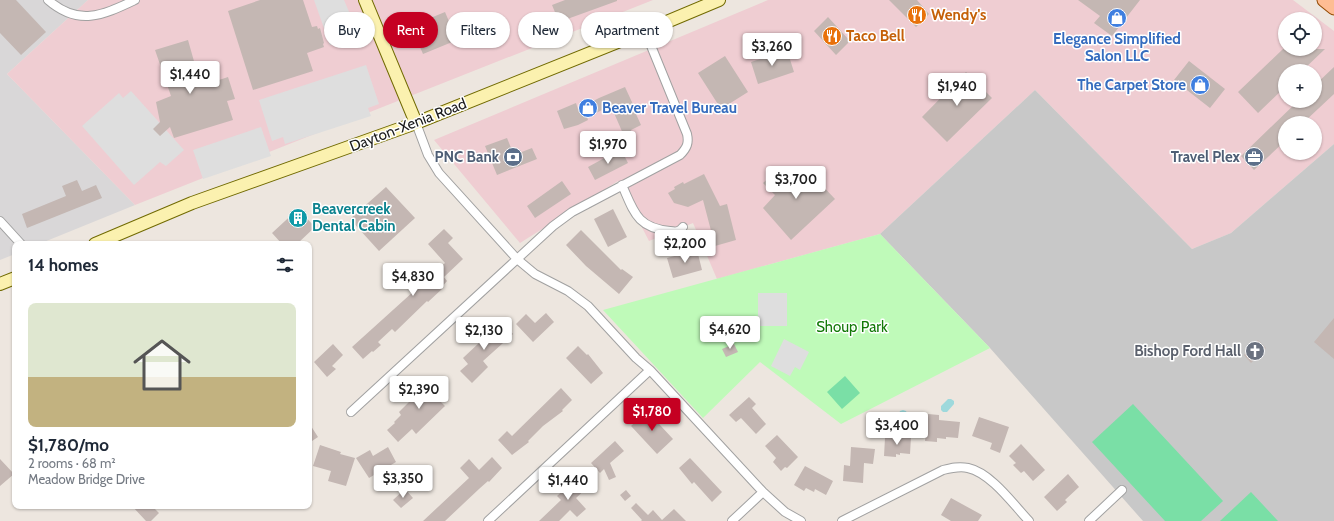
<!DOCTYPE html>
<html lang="en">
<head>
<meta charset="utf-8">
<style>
  :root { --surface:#fff; --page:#f6f6f7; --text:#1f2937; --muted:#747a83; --accent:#c50022 }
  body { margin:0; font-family:Cabin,sans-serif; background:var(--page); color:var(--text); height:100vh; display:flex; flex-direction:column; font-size:15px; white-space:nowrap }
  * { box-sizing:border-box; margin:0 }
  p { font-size:13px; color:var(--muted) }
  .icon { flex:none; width:22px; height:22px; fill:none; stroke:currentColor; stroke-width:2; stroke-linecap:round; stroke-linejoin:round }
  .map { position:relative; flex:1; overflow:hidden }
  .panel { position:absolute; left:12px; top:241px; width:300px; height:268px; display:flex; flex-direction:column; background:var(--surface); border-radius:8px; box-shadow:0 1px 3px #0004 }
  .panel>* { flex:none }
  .top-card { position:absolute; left:324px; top:12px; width:380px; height:36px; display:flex; gap:8px }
  .fabs { position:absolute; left:1278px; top:12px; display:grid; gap:8px }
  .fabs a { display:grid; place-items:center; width:44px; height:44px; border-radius:50%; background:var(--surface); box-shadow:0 1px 3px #0004; font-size:20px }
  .price { position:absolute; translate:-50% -34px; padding:0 9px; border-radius:4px; background:#fff; color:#222; font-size:13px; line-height:26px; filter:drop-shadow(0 1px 2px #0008) }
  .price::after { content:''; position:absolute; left:50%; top:24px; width:12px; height:9px; margin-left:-6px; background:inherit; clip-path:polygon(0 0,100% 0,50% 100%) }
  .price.current { background:var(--accent); color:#fff }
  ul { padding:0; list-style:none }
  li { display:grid; align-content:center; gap:8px; height:212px; padding:0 16px }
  li span { display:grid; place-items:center; height:124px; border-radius:8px; color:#555 }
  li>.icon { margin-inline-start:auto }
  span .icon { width:72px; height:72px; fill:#fffc; stroke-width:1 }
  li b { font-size:17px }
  h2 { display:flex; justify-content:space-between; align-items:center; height:48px; padding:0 16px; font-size:17px }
  .chip { padding:0 14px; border-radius:18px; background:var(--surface); box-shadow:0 1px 3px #0004; font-size:14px; line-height:36px }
  .chip.current { background:var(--accent); color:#fff }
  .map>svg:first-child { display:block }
  .residential { fill:#d9d7d8 }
  .commercial { fill:#efcdd2; fill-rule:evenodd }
  .religious { fill:#c8c8c8 }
  .park { fill:#bffab9 }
  .pitch { fill:#7adfa6 }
  .parking { fill:#dedede }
  .water { fill:#9ed9dc }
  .building { fill:#c4b7b3 }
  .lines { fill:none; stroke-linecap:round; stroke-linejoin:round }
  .street-casing { stroke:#a1a1a1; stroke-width:10 }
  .secondary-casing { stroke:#716a02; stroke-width:14 }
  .primary-casing { stroke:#914800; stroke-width:15 }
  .street { stroke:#fff; stroke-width:8 }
  .secondary { stroke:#fbf1af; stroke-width:12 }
  .primary { stroke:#febd93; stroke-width:13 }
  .labels { text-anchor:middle; stroke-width:3; stroke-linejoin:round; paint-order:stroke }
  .food-label { font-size:15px; font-weight:bold; fill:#c56008; stroke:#fff; text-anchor:start }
  .shop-label { font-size:15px; font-weight:bold; fill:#366cbe; stroke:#fff }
  .street-label { font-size:15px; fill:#1a1a1a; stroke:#fff }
  .service-label { font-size:15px; font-weight:bold; fill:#4e5e75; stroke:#fff; text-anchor:end }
  .culture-label { font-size:15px; font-weight:bold; fill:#0d838f; stroke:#fff; text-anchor:start }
  .park-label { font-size:15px; fill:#137908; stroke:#fff }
  .worship-label { font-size:15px; font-weight:bold; fill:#5b616d; stroke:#fff; text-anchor:end }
</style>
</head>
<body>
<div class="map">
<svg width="1334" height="521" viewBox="0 0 1334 521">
  <rect width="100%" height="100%" fill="#ede6df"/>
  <path class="residential" d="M0,0H88L7,74L135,205L39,244H15V254L0,260Z"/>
  <path class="commercial" d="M88,0H653L135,205L7,74Z
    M768,0H1293L1334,31V144L1231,233L1192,249L1035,90L880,234L717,279L693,223L649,241L618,181L520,243L434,140ZM1285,19H1315V49H1285ZM1285,71H1315V101H1285ZM1285,123H1315V153H1285Z"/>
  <path class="religious" d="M1035,90L1192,249L1231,233L1334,144V521H1143L990,348L880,234Z"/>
  <path class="park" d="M880,234L990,348L841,424L760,362L703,418L603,310Z"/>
  <path class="pitch" d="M845,376L860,393L842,409L827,392Z
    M1133,404L1223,501L1201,521H1165L1092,442Z
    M1251,492L1278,521H1220Z"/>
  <path class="parking" d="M314,0H344L358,33L330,45Z
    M366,65L379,104L368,108L371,116L285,144L283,137L272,141L259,100Z
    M131,91L184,150L166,166L160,162L134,185L82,126L119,93L123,98Z
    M261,127L271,156L203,179L193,150Z
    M758,293H787V326H758Z
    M784,339L809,352L800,370L795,367L790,376L771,366Z"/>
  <path class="water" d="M948,399H951L954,401V404L947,412H943L941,410V406Z
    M903,410L906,411C909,417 909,427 900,428L898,426C899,422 898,415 900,411Z"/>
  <path class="building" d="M0,0H16L46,32L21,55L0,33Z
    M260,0H303L312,27L317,26L318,29L320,28L324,43L323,44L324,47L307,53L313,71L253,90L228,11Z
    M565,0H617V1L559,22L552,5Z
    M889,0H917L929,14L916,27Z
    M1078,0H1140L1112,36L1094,23L1100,16Z
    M445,12L457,40L423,54L411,26Z
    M828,17L850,41L836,55L814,31Z
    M188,40L201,86L228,77L235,99L227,101L233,120L174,138L170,127L160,136L153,129L160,122L156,102L171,96L155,50Z
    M1283,49H1325L1302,71H1285V87L1258,113L1238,92Z
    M787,50L794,72L758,84L751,62Z
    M725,56L748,92L721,109L698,73Z
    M1189,61L1225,89L1210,108L1174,80Z
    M1334,67V94L1303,123H1285V141L1254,170L1241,156L1298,101H1315V85Z
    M966,72L992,98L947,142L922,117Z
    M625,87L637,113L636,114L641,125L631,130L632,133L624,136L611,106L587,117L588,120L578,125L564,129L557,111L576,103L578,109L599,98Z
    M507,138L514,155L532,148L537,159L497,175L485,146Z
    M621,149L628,163L595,180L588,167Z
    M804,166L835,199L791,240L763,208L775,195L763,183L780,168L790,179Z
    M704,174L720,206L727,204L736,240L715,246L703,200L688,207L674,203L668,193L675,189L674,187L683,182L684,184Z
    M77,180L82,191L96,185L102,198L27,228L22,214L66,196L62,186Z
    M562,181L571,194L535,218L527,206Z
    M386,187L415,218L379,251L350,219Z
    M298,209L315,227L297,244H282L272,233Z
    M613,209L627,237L608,247L594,219Z
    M444,229L453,238L448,243L463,259L444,277L447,281L441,288L442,289L428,302L427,301L395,332L392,329L378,342L381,345L373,352L372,351L363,359L352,347L445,263L428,244Z
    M581,230L621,270L622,269L633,277L619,294L586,266L566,245Z
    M697,250L702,270L673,278L667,258Z
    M546,313L554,322L533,342L516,324L526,314L535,323Z
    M1334,318V359L1314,342Z
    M505,324L513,334L483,361L488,367L472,383L460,371L468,364L463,358L480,342L475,337L488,326L495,334Z
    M1258,340L1266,348L1251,363L1244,355Z
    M333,344L343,355L332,366L336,369L327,377L314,362Z
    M734,344L738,352L726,357L722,349Z
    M578,346L587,355L588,354L603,373L591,384L566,358Z
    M436,377L446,388L436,397L445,406L416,434L412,429L398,442L387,430L395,423L394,422L401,415L399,412L415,396L412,393L421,385L424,388Z
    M561,388L572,400L562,410L563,411L543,426L528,441L529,442L512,455L498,440L507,431L512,436Z
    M749,397L756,404L752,408L766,424L756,434L741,418L736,422L729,415Z
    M647,411L673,439L657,454L631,426Z
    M928,414L939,415V420L960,422L958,438L946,437V439L937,438V442L925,441Z
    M979,417L1009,427L1000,453L990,449L992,443L972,436Z
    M309,423L318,437L309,443Z
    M777,435L798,457L787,468L785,467L781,471L773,462L776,458L765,446Z
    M896,436L911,437L910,454L900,453V455L896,454V457L884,456L885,438H896Z
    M615,441L624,451L610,463L616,477L609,480L604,469L600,473L591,463Z
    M1021,444L1045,470L1033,481L1024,471L1021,473L1013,465L1016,463L1009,456Z
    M320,445L341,452L340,454L355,458L346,486L328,481L331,471L313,466Z
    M388,447L396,462L369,478L356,458L370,450L373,456Z
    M851,447L875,449L873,464L864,463L863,483L843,481L844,465L850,466Z
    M492,457L502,468L489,482L488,481L479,489L445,521H423L469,478L460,468L469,459L479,470Z
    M690,458L722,492L712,502L694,482L692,484L679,468Z
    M0,459L14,474L0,486Z
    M805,466L833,481L826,495L815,489L814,492L806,488L804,491L794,485Z
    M1068,474L1079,487L1065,500L1067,502L1057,511L1044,497Z
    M580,475L590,485L576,498L586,509L577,517L570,510L559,521H539L561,500L557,496Z
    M405,489L413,498L401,508L393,500Z
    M626,490L631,496L625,501L620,495Z
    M951,498L982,515L978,521H951L941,515Z
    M636,503L648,515L653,510L662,520L674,509L686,521H641L642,520L631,508Z
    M132,506H152L159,513L151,521H146Z"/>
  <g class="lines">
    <defs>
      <path id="street" d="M48,0C79,27 103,15 135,0
        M416,123L428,155L439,173L517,259L535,274L568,291L588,306L636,358L650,370L763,492L785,512L801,521
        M622,185C634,212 637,228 670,231C676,232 679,232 683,227
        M0,221L21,244
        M351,412L553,226L572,212L680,155C687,148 689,143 687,134L645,31
        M488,521L650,370
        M732,521L763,492
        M842,521L943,470C951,468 959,466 968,468C991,473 1013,504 1029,521
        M1089,521L1122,490"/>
      <path id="secondary" d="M365,0L416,123
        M95,244L192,203L416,123L645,31L719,0
        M0,284L15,278"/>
      <path id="primary" d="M1324,0L1334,8"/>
    </defs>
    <use href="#street" class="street-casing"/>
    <use href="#secondary" class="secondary-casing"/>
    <use href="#primary" class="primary-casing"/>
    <use href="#street" class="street"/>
    <use href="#secondary" class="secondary"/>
    <use href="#primary" class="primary"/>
  </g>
  <defs>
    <symbol id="restaurant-disc" viewBox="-11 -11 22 22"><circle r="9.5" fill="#e8710a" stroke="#fff"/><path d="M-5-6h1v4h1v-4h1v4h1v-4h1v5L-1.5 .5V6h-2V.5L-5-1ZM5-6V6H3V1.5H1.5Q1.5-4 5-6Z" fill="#fff"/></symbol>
    <symbol id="shop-disc" viewBox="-11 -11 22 22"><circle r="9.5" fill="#3f7fe0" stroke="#fff"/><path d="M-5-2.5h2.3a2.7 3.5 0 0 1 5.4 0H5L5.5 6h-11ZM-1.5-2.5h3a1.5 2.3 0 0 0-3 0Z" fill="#fff"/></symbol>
    <symbol id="bank-disc" viewBox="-11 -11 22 22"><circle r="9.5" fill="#5c6f8a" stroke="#fff"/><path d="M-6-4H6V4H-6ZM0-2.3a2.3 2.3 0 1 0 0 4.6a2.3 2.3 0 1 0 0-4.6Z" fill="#fff"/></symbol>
    <symbol id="office-disc" viewBox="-11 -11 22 22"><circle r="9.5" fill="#5c6f8a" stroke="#fff"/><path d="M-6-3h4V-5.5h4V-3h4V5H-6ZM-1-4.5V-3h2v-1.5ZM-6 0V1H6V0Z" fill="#fff"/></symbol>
    <symbol id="building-disc" viewBox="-11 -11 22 22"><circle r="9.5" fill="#0f9aa8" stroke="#fff"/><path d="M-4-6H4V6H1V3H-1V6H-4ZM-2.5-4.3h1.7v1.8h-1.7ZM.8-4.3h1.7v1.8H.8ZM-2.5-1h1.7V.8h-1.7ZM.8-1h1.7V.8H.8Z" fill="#fff"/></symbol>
    <symbol id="church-disc" viewBox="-11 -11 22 22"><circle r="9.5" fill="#6b7280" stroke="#fff"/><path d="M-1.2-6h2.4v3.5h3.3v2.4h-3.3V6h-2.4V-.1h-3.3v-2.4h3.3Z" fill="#fff"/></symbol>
  </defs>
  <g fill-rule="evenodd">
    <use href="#restaurant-disc" x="906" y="4" width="22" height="22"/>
    <use href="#shop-disc" x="1106" y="7" width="22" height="22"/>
    <use href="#restaurant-disc" x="821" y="25" width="22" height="22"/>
    <use href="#shop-disc" x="1189" y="74" width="22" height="22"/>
    <use href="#shop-disc" x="577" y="97" width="22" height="22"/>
    <use href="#bank-disc" x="502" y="146" width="22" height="22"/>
    <use href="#office-disc" x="1243" y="146" width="22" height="22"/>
    <use href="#building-disc" x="287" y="207" width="22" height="22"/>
    <use href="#church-disc" x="1244" y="340" width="22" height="22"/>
  </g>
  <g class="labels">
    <g class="food-label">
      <text x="931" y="20">Wendy's</text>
      <text x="846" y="41">Taco Bell</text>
    </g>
    <g class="shop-label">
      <text x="1117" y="44">Elegance Simplified<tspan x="1117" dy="17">Salon LLC</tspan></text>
      <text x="1186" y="90" text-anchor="end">The Carpet Store</text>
      <text x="602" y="113" text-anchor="start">Beaver Travel Bureau</text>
    </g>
    <g class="street-label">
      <text transform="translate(408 125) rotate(-21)" y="5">Dayton-Xenia Road</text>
    </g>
    <g class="service-label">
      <text x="499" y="162">PNC Bank</text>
      <text x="1240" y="162">Travel Plex</text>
    </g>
    <g class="culture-label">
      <text x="312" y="214">Beavercreek<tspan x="312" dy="17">Dental Cabin</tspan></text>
    </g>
    <g class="park-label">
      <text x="852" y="332">Shoup Park</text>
    </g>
    <g class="worship-label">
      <text x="1241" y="356">Bishop Ford Hall</text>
    </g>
  </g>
</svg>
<div class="fabs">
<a><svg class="icon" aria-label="locate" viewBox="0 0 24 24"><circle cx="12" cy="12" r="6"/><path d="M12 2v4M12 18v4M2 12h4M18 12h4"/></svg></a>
<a>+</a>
<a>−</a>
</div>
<b class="price" style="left:772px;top:67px">$3,260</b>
<b class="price" style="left:190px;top:95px">$1,440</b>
<b class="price" style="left:957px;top:107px">$1,940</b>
<b class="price" style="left:608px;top:165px">$1,970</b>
<b class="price" style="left:796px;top:200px">$3,700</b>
<b class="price" style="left:685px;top:264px">$2,200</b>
<b class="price" style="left:413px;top:297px">$4,830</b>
<b class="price" style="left:730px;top:350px">$4,620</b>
<b class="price" style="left:484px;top:351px">$2,130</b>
<b class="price" style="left:419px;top:410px">$2,390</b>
<b class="price current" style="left:652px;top:432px">$1,780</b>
<b class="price" style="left:897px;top:446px">$3,400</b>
<b class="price" style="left:403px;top:499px">$3,350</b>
<b class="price" style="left:568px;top:501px">$1,440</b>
<div class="top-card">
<a class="chip">Buy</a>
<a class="chip current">Rent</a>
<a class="chip">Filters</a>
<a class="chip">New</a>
<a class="chip">Apartment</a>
</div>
<section class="panel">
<h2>14 homes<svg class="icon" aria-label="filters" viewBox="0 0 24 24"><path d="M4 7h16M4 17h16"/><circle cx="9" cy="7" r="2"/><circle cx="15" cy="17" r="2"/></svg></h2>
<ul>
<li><span style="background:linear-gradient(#dfe7d0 60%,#c2b280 0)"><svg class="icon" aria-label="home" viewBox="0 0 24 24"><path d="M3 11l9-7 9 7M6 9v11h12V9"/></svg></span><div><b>$1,780/mo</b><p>2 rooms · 68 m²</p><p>Meadow Bridge Drive</p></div></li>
</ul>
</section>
</div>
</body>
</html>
